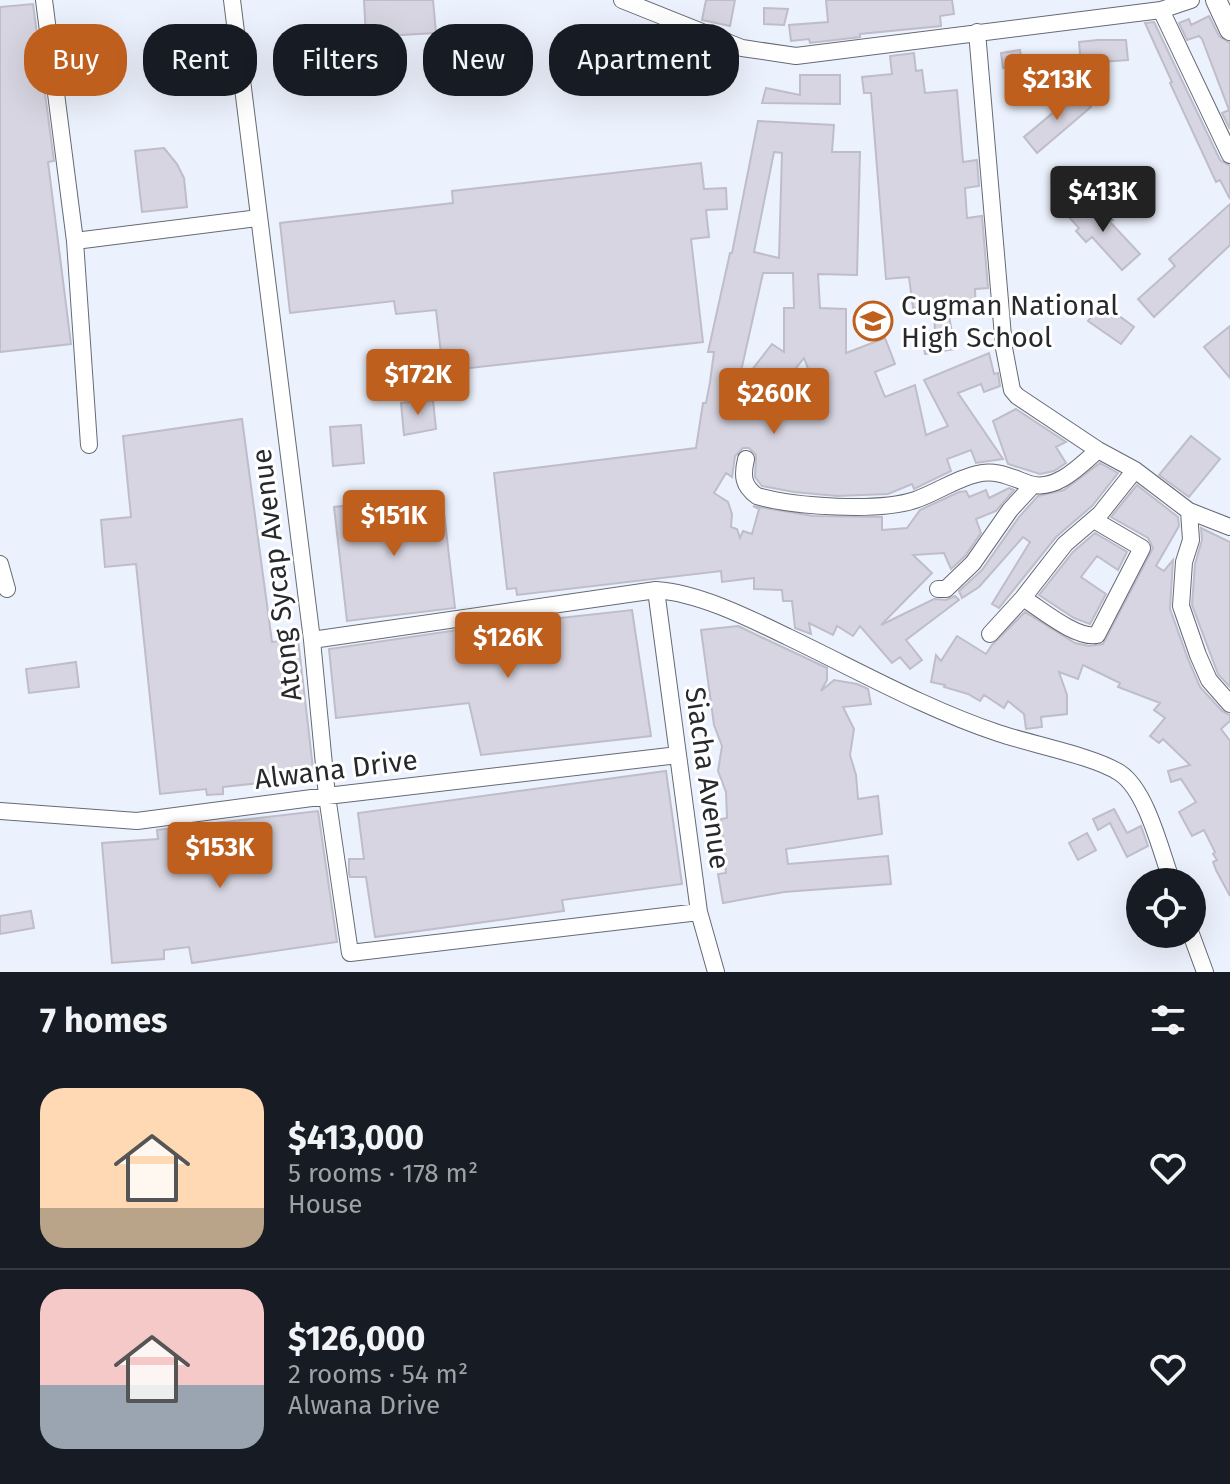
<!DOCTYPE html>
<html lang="en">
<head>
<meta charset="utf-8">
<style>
  :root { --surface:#171b24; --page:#242831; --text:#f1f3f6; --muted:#9ea1a6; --line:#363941; --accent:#bf5f1e }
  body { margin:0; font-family:"Fira Sans",sans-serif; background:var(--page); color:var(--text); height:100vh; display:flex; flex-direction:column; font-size:30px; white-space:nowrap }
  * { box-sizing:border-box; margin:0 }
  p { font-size:26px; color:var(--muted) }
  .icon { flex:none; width:44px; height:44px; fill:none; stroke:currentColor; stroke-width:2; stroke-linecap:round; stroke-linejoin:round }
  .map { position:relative; height:972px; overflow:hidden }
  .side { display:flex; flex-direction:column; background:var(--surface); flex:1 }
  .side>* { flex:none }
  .hud { position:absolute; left:24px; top:24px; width:800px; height:72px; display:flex; gap:16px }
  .controls { position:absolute; left:1126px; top:868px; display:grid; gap:16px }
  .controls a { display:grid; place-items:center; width:80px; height:80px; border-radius:50%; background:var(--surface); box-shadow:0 8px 32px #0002; font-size:40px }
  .price { position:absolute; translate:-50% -68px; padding:0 18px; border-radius:8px; background:var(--accent); color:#fff; font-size:26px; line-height:52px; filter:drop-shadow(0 2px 4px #0008) }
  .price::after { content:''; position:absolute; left:50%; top:48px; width:24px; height:18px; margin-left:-12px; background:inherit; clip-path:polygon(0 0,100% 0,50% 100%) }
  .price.on { background:#222; color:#fff }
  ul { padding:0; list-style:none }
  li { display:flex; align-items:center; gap:24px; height:200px; padding:0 40px }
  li+li { border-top:2px solid var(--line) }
  li span { display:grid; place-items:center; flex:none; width:224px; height:160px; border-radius:24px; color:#555 }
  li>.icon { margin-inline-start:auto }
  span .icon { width:96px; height:96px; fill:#fffc; stroke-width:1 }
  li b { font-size:34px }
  h2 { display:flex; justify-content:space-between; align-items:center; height:96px; padding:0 40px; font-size:34px }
  .chip { padding:0 28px; border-radius:32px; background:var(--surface); box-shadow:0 8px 32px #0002; font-size:28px; line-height:72px }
  .chip.on { background:var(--accent); color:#fff }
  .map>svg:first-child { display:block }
  .building { fill:#d6d5e1; stroke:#bebdc9; stroke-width:2; fill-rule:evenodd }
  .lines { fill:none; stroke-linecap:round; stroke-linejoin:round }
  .minor-casing { stroke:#656a74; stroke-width:18 }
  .tertiary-casing { stroke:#656a74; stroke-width:22 }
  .minor { stroke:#fff; stroke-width:16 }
  .tertiary { stroke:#fff; stroke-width:20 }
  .labels { text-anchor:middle; stroke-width:6; stroke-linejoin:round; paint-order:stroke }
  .poi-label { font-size:28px; fill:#27292d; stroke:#fff; text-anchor:start }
  .street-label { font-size:28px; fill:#27292d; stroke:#fff }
</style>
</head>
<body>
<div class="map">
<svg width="1230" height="972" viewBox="0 0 1230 972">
  <rect width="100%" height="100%" fill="#ecf2fd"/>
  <path class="building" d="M364,0H433L436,33L366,37Z
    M706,0H735L730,26L702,20Z
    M826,0H952L954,14L940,16L941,26L860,34V37L810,43L809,39L791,41L789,25L828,22Z
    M33,4L54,161L48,162L71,344L0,352V7Z
    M764,8L788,9L784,25L764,24Z
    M1209,16L1219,36L1230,43V129L1222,113L1229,110L1202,39L1199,36L1187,40L1179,23L1189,19L1191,25Z
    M1154,22L1220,160L1230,166V199L1220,180L1216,182L1170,83L1172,82L1145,23Z
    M1098,40H1126L1128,60L1100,62L1101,86L1083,87L1079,42Z
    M1020,50L1022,65L1003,68L1001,53Z
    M914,53L916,71L922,70L925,93L957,90L963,162L977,160L979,186L965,188L967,218L982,216L988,288L975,289L976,314L949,316L955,349L925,354L922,335L935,333L934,306L913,308L909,277L886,279L871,93H864L862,77L892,74L890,56Z
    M800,75H840V104L762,103L766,88L800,95Z
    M1078,92L1091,107L1037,153L1024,137Z
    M758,121L834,125L832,152H860L857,275L818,274L820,308L846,309V353L885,338L895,364L875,372L885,397L915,385L926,435L948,426L924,380L989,353L994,374L998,373L1000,386L984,392L981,384L958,393L1003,459L976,463L971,450L947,459L951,471L914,489L912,484L888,494L837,496L794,492L762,486L755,477L756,455L749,448H743L735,456L732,477L726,473L714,493L728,502L732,514L731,527L737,529L740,538L743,531L752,534L759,509L753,506L813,516L882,517V530L907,528L920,510L959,492L966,491L969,497L986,490L989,498L1009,488L1014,490L996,511L976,519L981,533L965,556L951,569L944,553L913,555L932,573L881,625L934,599L946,600L955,596L959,600L906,640L922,660L910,669L900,657L892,663L860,626L853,636L837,626L833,635L809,623L811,634L795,628L792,601H783L782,590L754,589V578L722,582L721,571L517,595L516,588L507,589L494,473L696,448L703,403H706L710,382L714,352H708L730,253H732ZM774,152L782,153L779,258L754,252ZM763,273H793L794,308H784V352L772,344L737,389ZM804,358L822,406L785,382Z
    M164,148L177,164L184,178L187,207L142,212L135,151Z
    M701,163L704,189L726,188L727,209L706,210L709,237L691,239L703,342L443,371L436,310L396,314L394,301L290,313L280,223L453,203L452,191Z
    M1080,200L1094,216L1103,208L1113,220L1110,222L1140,254L1122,270L1092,237L1086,242L1076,231L1079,228L1065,213Z
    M1230,204V245L1154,317L1138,299L1175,266L1169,259Z
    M1102,303L1134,327L1121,344L1088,321Z
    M1230,326V378L1204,347Z
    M433,400L436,429L404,435L401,403Z
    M1016,409L1066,442L1056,447L1066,463L1054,471L1040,474L1008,464L993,421Z
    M242,419L272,642L298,639L314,777L223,787V794L207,795L206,789L160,794L136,564L105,567L101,520L131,517L123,436Z
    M361,425L364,463L333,466L330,427Z
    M1191,436L1220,459L1189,497L1159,475Z
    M1100,463L1118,473L1092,506L1056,537L999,608L992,604L1030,542L1023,537L979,587L962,598L959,591L982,570L1019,517L1038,496L1064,490Z
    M1137,485L1178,517L1179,526L1156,566L1164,571L1173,560L1170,609L1188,659L1200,687L1222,711L1230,715V721L1221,729L1230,741V896L1216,870L1213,862L1217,860L1213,854L1215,852L1204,830L1192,836L1179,812L1196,802L1181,779L1171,782L1168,771L1190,765L1163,739L1159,743L1150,736L1165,718L1154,710L1160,703L1118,687L1120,683L1083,665L1078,679L1059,672L1067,695V714L1041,717L1042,727L1026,729L1024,714L1008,701L1004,708L984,695L980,701L968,694L944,687L945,685L931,682L936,655L941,661L957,636L986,654L992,645L1025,612L1075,643L1089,646L1103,644L1153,548L1148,538L1111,517Z
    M442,495L455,608L347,621L334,507Z
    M1201,528L1230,542V687L1218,674L1192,605L1195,564L1202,540Z
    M1095,533L1127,552L1118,570L1097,556L1081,577L1106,594L1090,624L1074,618L1039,595L1073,552Z
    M632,610L651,736L481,755L469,703L336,718L329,649L478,627Z
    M738,626L827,668V680L821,691L834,680L857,684L868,689L871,704L843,707L854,729L850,755L856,775L858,799L878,796L882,834L786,849L788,864L888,856L891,884L784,892L723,903L718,874L726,873L721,819L727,818L726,792L718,771L722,746L714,725L701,630Z
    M76,662L79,687L29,693L26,669Z
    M666,771L682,884L562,900L564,911L375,937L366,877H350L349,873V859H364L358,813Z
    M1114,809L1127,833L1141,826L1148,846L1127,857L1110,823L1098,830L1093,819Z
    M318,811L337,942L192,963L189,947L164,950V959L112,963L102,843L158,839L157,830Z
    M1087,833L1096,850L1078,860L1069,843Z
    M31,911L34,928L0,934V916Z"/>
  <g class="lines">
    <defs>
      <path id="minor" d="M44,0L75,241L89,445
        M232,0L312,640L327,796L350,953L699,912
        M622,0L742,48L796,56L1161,10L1191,0
        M1161,10L1230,155
        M977,32L1004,348L1012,390L1017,396L1098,450L1135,470L1189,511L1230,527
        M75,241L258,218
        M746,459C742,476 743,486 757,496C794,507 879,512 915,500C936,493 955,479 977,474C997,469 1012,478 1030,484C1056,492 1081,465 1098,450
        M1189,511L1191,540L1184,562L1181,606L1198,655L1209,680L1230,704
        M0,564L7,589
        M938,589H946L973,563L1010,510L1033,485
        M656,590L699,912L716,972
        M1023,598C1041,609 1076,639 1097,635L1142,548L1094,520
        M990,634L1023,598L1065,544L1100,514L1135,470
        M312,640L656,590C699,593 749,618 788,637C857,670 926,709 998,733C1030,744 1094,756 1120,773C1147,791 1161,852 1172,882
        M0,811L137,821L327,796L678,755
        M1191,934L1205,972"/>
      <path id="tertiary" d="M1216,0L1230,30"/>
    </defs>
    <use href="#minor" class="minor-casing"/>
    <use href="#tertiary" class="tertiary-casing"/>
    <use href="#minor" class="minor"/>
    <use href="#tertiary" class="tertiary"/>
  </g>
  <defs>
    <symbol id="school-ring" viewBox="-11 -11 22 22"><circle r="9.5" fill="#fff" stroke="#bf5f1e" stroke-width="1.5"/><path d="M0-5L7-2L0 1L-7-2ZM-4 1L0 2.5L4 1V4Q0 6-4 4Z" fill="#bf5f1e"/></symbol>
  </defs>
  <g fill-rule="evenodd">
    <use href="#school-ring" x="851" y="299" width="44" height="44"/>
  </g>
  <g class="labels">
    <g class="poi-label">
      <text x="901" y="315">Cugman National<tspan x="901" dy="32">High School</tspan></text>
    </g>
    <g class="street-label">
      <text transform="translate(276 575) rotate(-97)" y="10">Atong Sycap Avenue</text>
      <text transform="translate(336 769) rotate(-7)" y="10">Alwana Drive</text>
      <text transform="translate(708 778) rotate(82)" y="10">Siacha Avenue</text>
    </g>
  </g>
</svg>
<div class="controls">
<a><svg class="icon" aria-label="locate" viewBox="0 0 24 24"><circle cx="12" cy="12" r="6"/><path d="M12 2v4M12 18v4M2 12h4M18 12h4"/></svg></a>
</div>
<b class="price" style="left:1057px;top:122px">$213K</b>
<b class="price on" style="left:1103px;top:234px">$413K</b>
<b class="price" style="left:418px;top:417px">$172K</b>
<b class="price" style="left:774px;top:436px">$260K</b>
<b class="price" style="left:394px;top:558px">$151K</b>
<b class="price" style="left:508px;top:680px">$126K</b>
<b class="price" style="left:220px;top:890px">$153K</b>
<div class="hud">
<a class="chip on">Buy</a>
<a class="chip">Rent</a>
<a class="chip">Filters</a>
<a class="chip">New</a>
<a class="chip">Apartment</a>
</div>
</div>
<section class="side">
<h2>7 homes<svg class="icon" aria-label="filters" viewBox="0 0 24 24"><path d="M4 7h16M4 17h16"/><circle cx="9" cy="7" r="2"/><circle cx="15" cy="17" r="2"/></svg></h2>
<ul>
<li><span style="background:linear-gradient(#ffd9b3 75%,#b9a48a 0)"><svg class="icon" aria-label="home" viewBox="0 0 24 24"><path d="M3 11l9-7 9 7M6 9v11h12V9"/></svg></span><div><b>$413,000</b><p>5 rooms · 178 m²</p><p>House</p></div><svg class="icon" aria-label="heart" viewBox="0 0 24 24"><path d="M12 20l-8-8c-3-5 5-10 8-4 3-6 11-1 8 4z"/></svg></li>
<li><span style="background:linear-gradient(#f6c9c9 60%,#9aa5b1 0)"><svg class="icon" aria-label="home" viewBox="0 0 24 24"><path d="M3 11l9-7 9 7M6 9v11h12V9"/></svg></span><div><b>$126,000</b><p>2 rooms · 54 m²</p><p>Alwana Drive</p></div><svg class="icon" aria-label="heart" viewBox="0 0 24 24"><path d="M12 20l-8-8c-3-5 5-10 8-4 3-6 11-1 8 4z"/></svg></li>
</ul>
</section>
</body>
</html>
